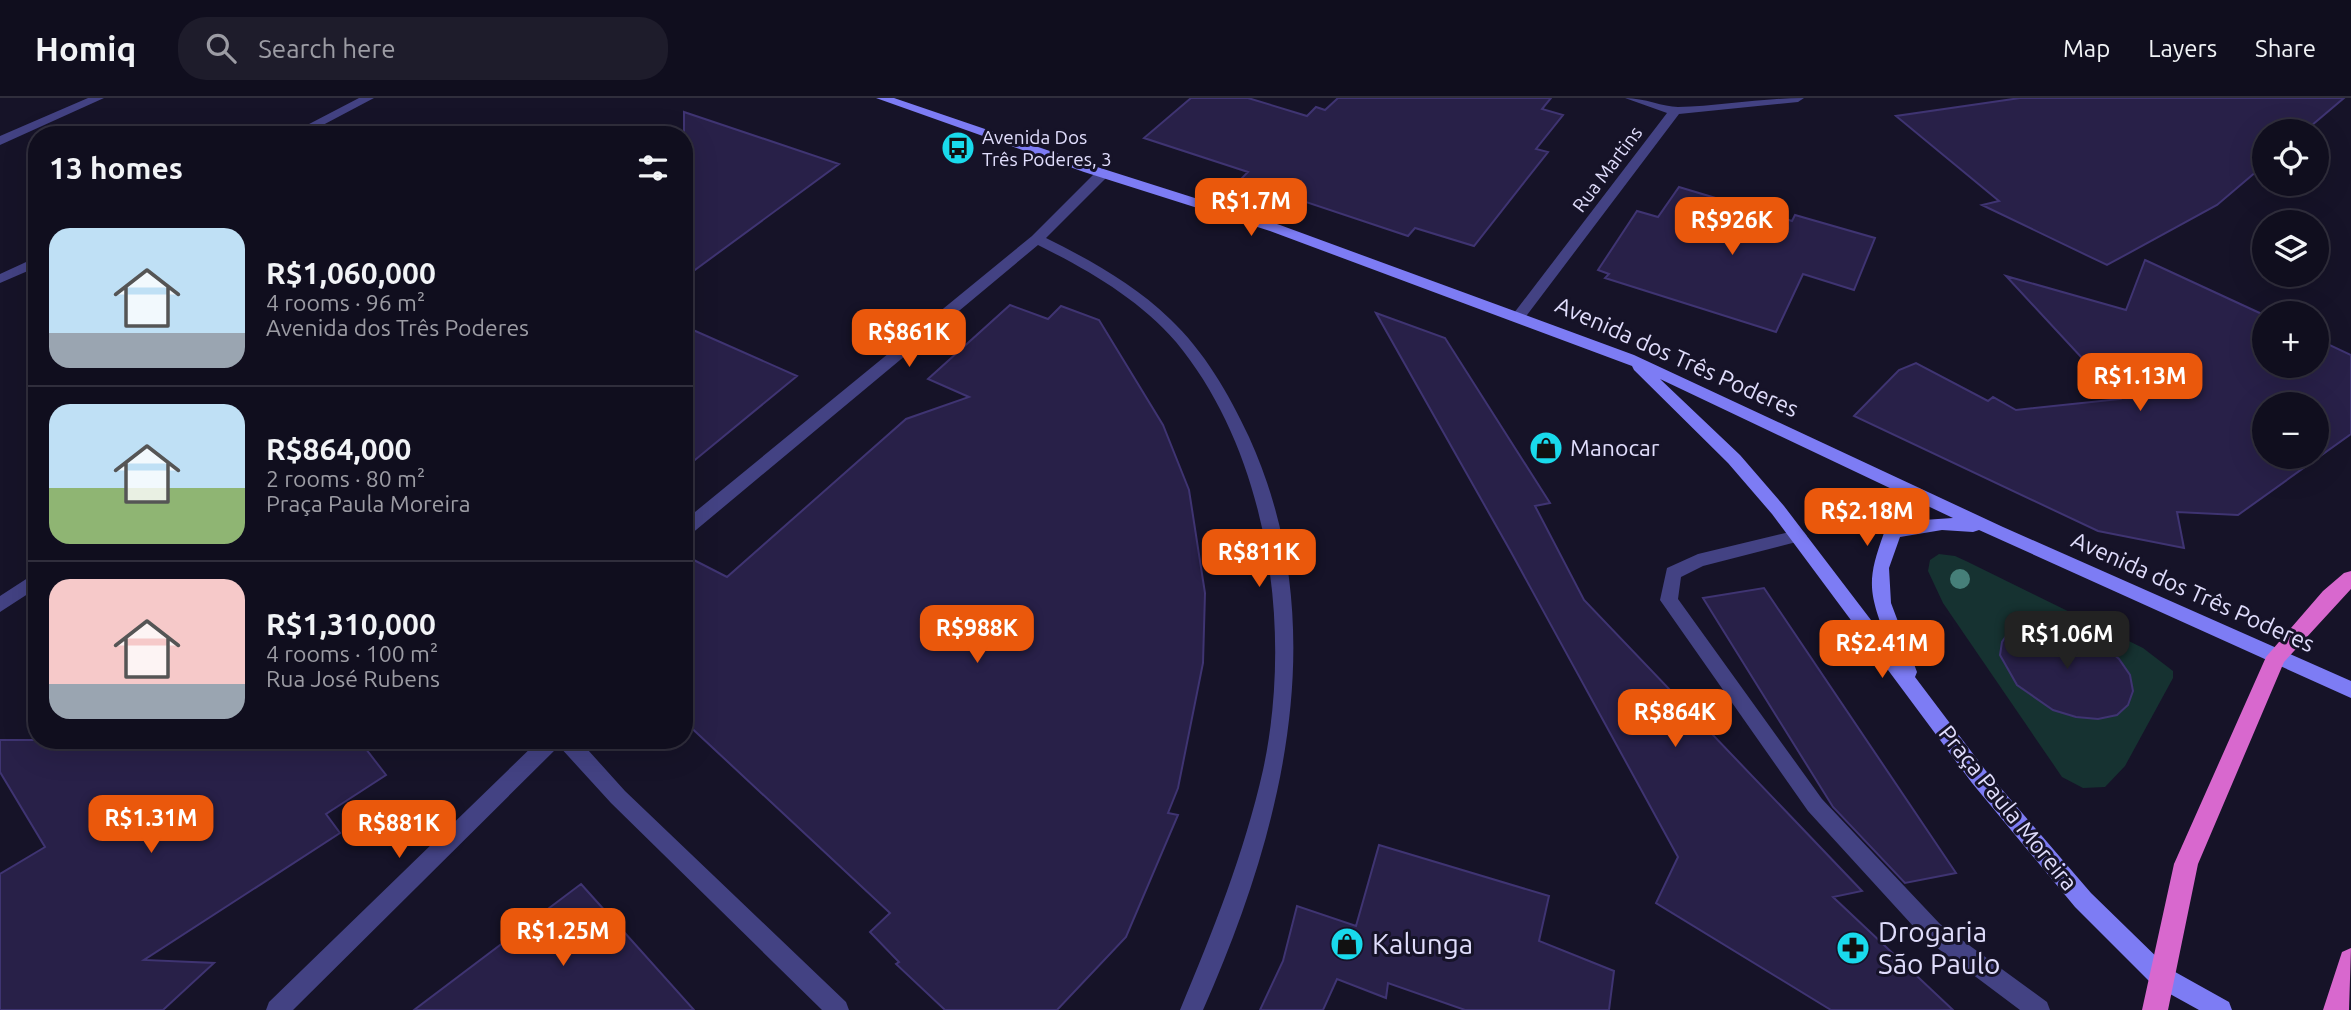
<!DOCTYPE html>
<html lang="en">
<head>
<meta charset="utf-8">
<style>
  :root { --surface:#100e1e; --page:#1e1c2b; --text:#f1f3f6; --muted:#9c9ca4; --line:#302e3c; --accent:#ea580c }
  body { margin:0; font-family:Ubuntu,sans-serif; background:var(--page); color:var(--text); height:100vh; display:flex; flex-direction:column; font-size:26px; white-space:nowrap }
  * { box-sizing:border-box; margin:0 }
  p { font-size:23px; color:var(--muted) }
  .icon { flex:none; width:38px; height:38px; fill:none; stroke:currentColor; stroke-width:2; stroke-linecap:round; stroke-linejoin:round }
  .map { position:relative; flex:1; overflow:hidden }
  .side { position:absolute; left:28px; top:28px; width:665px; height:623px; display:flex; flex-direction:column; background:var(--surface); border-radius:28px; box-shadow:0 7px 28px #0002,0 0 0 2px var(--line) }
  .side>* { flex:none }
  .buttons { position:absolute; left:2252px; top:21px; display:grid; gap:14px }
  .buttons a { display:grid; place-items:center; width:77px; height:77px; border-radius:50%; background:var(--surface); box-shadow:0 7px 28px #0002,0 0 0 2px var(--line); font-size:35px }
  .price { position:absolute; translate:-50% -60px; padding:0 16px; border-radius:14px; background:var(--accent); color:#fff; font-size:23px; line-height:46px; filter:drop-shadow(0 2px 4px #0008) }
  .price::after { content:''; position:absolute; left:50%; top:42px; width:21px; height:16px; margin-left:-10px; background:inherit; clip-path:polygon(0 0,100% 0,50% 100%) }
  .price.on { background:#222; color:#fff }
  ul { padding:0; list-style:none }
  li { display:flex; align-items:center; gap:21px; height:175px; padding:0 21px }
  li+li { border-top:2px solid var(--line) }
  li span { display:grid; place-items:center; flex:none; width:196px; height:140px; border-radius:21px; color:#555 }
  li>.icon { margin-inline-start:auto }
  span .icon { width:84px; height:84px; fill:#fffc; stroke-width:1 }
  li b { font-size:30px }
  h2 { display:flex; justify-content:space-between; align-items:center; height:84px; padding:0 21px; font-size:30px }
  header { display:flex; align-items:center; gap:42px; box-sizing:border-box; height:98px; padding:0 35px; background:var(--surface); border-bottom:2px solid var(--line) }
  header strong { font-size:33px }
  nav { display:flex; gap:38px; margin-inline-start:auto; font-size:24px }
  .search { width:490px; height:63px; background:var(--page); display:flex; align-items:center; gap:18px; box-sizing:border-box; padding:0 24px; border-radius:28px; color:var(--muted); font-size:26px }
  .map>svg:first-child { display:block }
  .green { fill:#163231 }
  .building { fill:#282048; stroke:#3f3472; stroke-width:2; fill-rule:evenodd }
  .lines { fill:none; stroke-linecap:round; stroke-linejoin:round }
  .service { fill:#434283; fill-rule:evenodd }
  .minor { fill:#434283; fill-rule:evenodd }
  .secondary { fill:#7d7cf4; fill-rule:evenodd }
  .trunk { fill:#d868ce; fill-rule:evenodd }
  .tree { fill:#467f79 }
  .labels { text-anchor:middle; stroke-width:6; stroke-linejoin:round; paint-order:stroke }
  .far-poi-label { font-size:19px; fill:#e0ddfc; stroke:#161328; text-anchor:start }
  .far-street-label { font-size:19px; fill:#e0ddfc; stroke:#161328 }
  .street-label { font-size:23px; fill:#e0ddfc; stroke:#161328 }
  .poi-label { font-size:23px; fill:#e0ddfc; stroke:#161328; text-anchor:start }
  .near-poi-label { font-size:28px; fill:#e0ddfc; stroke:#161328; text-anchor:start }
</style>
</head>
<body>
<header>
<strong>Homiq</strong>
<div class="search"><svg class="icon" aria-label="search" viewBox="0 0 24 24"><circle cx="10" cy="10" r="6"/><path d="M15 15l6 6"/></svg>Search here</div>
<nav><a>Map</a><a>Layers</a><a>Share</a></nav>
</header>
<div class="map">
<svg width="2351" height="912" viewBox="0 0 2351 912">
  <rect width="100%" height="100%" fill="#161328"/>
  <path class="green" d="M1939,456L1955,458L1968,464L2143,550L2173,573V580L2125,668L2105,689L2083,690L2062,679L1943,505L1928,473L1930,462Z"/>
  <path class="building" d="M1191,0H1248L1307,18L1316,9L1325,12L1338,0H1551L1542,11L1563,17L1536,51L1548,54L1474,148L1415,130L1408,138L1240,82L1248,74L1144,40Z
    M2020,0H2344L2305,33H2264V67L2217,107L2107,167L1982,107L1999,103L1896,18Z
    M684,14L839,66L684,180Z
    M1679,89L1792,123L1795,117L1875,140L1854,192L1803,176L1776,234L1605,180L1609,176L1598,172L1637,113L1658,119Z
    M2145,162L2264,217V268H2317V241L2351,257V336L2238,417L2177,414L2184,450L2098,433L1854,318L1899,272L1916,265L1988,303L1993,299L2016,312L2120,301L2006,178L2126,212ZM2264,306H2317V359H2264Z
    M1010,207L1048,221L1061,208L1099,222L1163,327L1189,392L1205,495L1203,565L1178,690L1168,715L1178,717L1126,839L1057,912H945L896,866L899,864L870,834L890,815L684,623V457L727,479L906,321L969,299L928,281Z
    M1376,215L1445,240L1550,405L1535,408L1584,502L1862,793L1833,799L1953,912H1831L1656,805L1678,759L1511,454Z
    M684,228L797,278L684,371Z
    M1764,490L1956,775L1905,785L1833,709L1703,500Z
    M2038,525L2059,527L2081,534L2102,546L2119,561L2130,577L2133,593L2128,607L2117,617L2098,621L2076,619L2053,612L2017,587L2000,557L2002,544L2009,534L2021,527Z
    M0,642H359L386,677L326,716L340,735L144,862L214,865L163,912H0V776L45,749L0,674Z
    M1379,747L1549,798L1539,843L1614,873L1609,912H1465L1388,885L1386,900L1337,881L1323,912H1260L1283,863L1297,808L1356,828Z
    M581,786L694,912H414Z"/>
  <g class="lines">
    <path class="service" d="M1798,432L1804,434L1807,438L1804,442L1703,468L1681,479L1678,501L1822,701L1940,826L2047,904L2050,912H2020L1924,840L1808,713L1660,502L1667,470L1698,456Z"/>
    <path class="minor" d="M88,0H104L0,47V38Z
      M359,0H374L304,37H288Z
      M1625,0C1645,0 1663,9 1678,9C1720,8 1762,0 1804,0L1798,4L1679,16L1524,221H1514L1512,218L1514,215L1667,15Z
      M1103,71L1109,75L1108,78L1046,140C1090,162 1134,186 1170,221C1204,253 1229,296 1249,339C1335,528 1283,731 1203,912H1180C1213,833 1244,756 1263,672C1293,533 1269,356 1176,244C1139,201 1088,172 1038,147L690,437L684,439V423L1032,138L1098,72Z
      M37,159V169L0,185V176Z
      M37,474V490L0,514V498Z
      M539,642H579L625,693L846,904L849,912H822L611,705L559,648L293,912H266L269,904Z"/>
    <path class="secondary" d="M876,0H894L1094,68L1280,127L1634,257L2003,429L2351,583V600L1979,432L1973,434L1942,432L1900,439L1889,470L1891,505L1917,574L1915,579L1986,673L2091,795L2168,870L2229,904L2232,912H2199L2152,886L2075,809L1972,685L1772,416L1728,365L1634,272L1632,268L1270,133L1084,74ZM1660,281L1953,420L1923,422L1887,431L1884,435C1866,484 1869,494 1887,543L1784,408L1740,357Z"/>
    <path class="trunk" d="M2351,473V491L2284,564L2198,766L2168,912H2142L2174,766L2266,559L2323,493L2344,475Z
      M2351,850L2349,912H2323L2342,854Z"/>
  </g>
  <circle class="tree" cx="1960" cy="481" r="10"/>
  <defs>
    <symbol id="bus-disc" viewBox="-11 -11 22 22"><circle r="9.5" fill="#19daec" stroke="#161328"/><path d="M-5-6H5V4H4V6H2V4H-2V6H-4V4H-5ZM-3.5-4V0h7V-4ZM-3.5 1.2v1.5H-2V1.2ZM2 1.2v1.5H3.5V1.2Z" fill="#111"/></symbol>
    <symbol id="shop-disc" viewBox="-11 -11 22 22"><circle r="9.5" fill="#19daec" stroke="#161328"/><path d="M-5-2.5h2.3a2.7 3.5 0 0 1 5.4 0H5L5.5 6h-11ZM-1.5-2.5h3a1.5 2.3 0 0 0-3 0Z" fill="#111"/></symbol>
    <symbol id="pharmacy-disc" viewBox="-11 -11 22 22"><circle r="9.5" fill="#19daec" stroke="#161328"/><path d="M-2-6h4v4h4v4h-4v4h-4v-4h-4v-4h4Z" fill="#111"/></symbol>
  </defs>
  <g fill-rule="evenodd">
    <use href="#bus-disc" x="939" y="31" width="38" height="38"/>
    <use href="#shop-disc" x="1527" y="331" width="38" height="38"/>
    <use href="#shop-disc" x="1328" y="827" width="38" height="38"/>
    <use href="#pharmacy-disc" x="1834" y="831" width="38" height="38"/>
  </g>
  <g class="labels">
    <g class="far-poi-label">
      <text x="982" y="46">Avenida Dos<tspan x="982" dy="22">Três Poderes, 3</tspan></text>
    </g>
    <g class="far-street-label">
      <text transform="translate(1607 71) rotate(-53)" y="7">Rua Martins</text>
    </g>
    <g class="street-label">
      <text transform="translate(1677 259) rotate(24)" y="8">Avenida dos Três Poderes</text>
      <text transform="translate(2193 494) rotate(24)" y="8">Avenida dos Três Poderes</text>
      <text transform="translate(2008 710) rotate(51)" y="8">Praça Paula Moreira</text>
    </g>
    <g class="poi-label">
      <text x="1570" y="358">Manocar</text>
    </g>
    <g class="near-poi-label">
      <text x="1878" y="844">Drogaria<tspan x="1878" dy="32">São Paulo</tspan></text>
      <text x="1372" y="856">Kalunga</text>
    </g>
  </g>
</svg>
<div class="buttons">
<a><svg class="icon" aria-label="locate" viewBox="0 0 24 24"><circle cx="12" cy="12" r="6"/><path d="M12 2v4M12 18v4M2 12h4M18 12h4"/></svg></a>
<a><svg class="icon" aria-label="layers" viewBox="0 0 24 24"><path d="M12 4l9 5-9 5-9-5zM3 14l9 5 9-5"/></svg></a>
<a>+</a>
<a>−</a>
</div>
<b class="price" style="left:1251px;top:140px">R$1.7M</b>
<b class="price" style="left:1732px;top:159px">R$926K</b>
<b class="price" style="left:909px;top:271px">R$861K</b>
<b class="price" style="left:2140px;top:315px">R$1.13M</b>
<b class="price" style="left:1867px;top:450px">R$2.18M</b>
<b class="price" style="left:1259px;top:491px">R$811K</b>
<b class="price" style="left:977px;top:567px">R$988K</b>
<b class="price on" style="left:2067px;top:573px">R$1.06M</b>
<b class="price" style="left:1882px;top:582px">R$2.41M</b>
<b class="price" style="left:1675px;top:651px">R$864K</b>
<b class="price" style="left:151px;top:757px">R$1.31M</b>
<b class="price" style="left:399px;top:762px">R$881K</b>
<b class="price" style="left:563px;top:870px">R$1.25M</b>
<section class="side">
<h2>13 homes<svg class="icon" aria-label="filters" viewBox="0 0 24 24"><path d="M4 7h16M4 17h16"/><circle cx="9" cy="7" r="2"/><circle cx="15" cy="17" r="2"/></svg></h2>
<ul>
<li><span style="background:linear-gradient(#bfe0f5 75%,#9aa5b1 0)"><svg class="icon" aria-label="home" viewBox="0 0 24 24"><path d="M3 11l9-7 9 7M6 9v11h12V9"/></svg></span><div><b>R$1,060,000</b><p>4 rooms · 96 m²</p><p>Avenida dos Três Poderes</p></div></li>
<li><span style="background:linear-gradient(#bfe0f5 60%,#8fb573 0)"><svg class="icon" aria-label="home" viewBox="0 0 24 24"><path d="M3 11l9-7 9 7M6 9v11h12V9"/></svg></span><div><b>R$864,000</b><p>2 rooms · 80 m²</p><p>Praça Paula Moreira</p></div></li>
<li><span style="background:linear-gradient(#f6c9c9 75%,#9aa5b1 0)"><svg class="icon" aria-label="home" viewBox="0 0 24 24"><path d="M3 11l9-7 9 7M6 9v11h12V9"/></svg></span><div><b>R$1,310,000</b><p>4 rooms · 100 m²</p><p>Rua José Rubens</p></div></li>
</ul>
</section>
</div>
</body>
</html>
